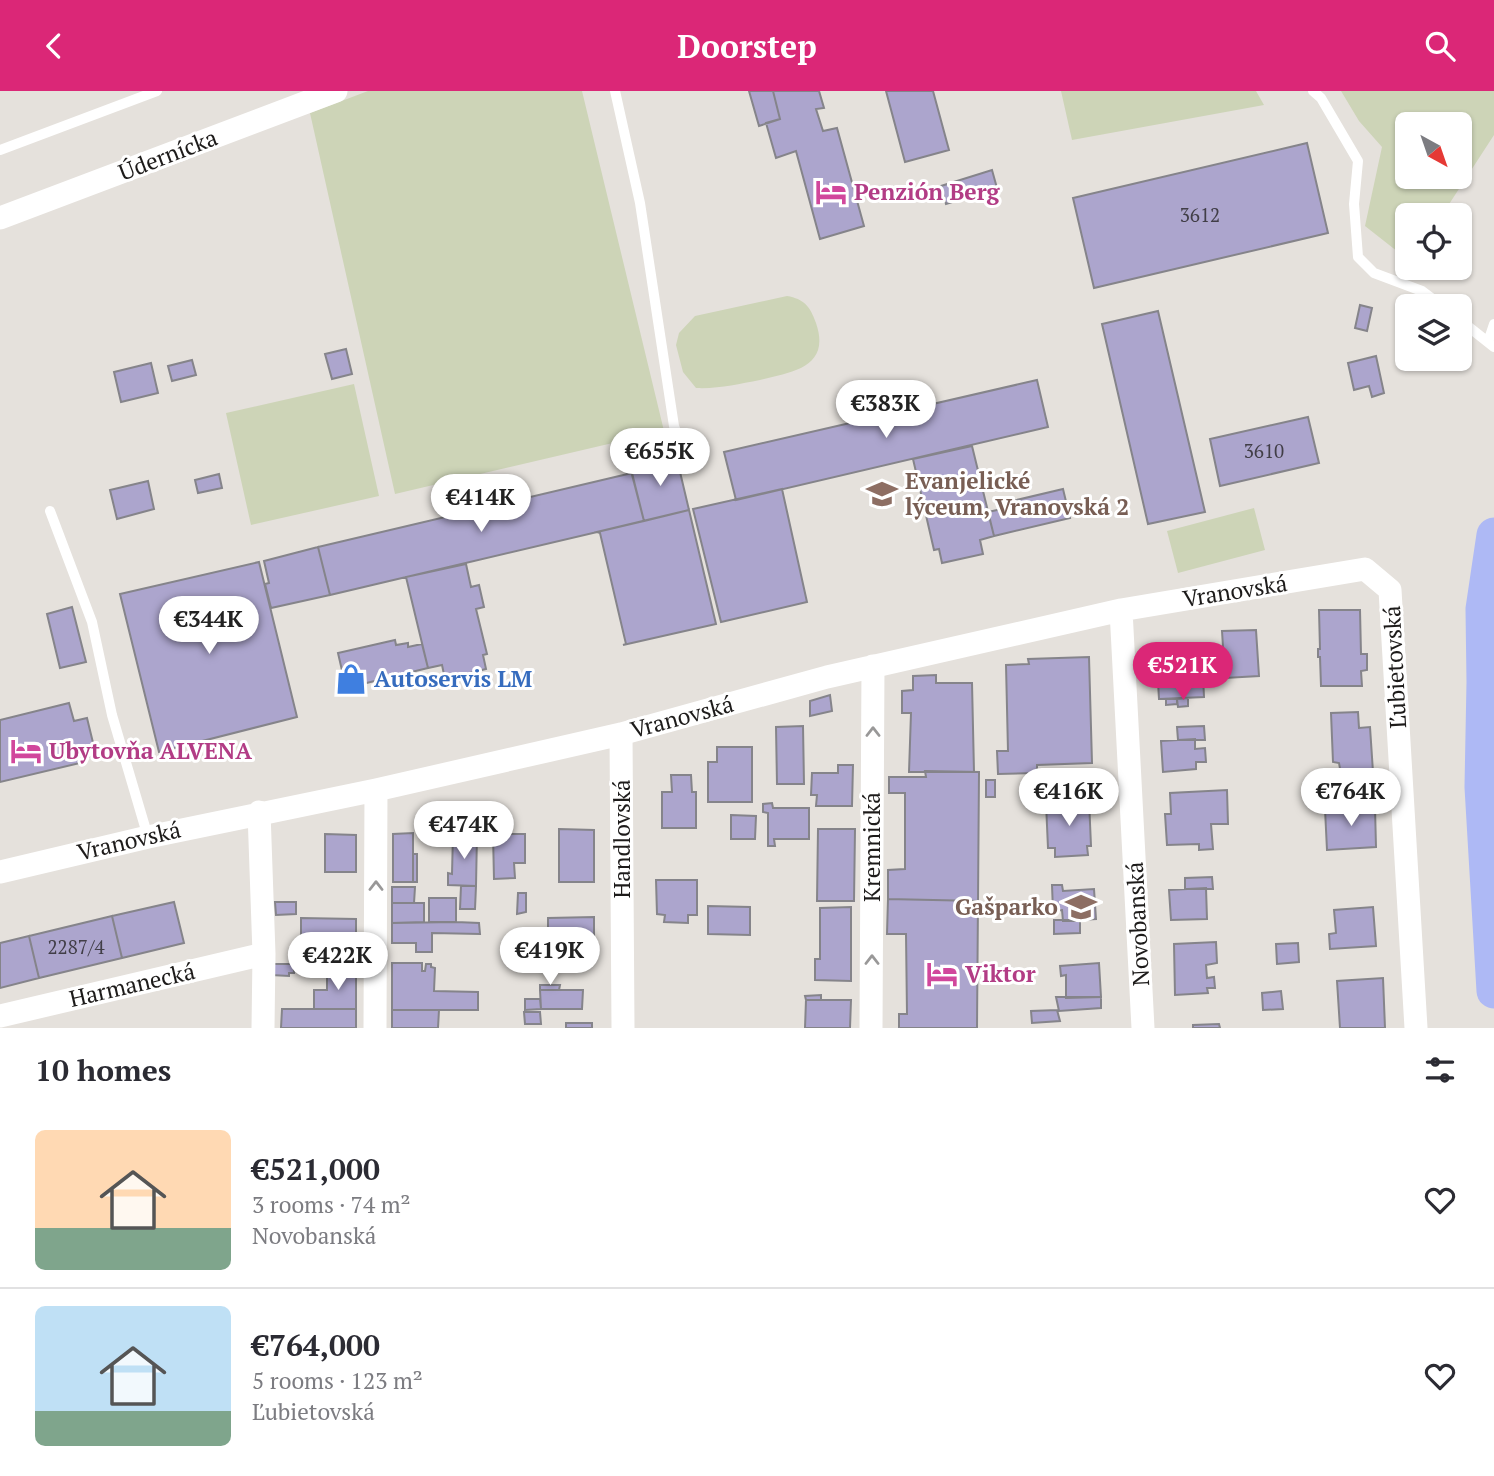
<!DOCTYPE html>
<html lang="en">
<head>
<meta charset="utf-8">
<style>
  :root { --surface:#fff; --page:#f2f2f3; --text:#2b2b33; --muted:#7c7c81; --line:#e1e1e2; --accent:#db2777 }
  body { margin:0; font-family:"PT Serif",serif; background:var(--page); color:var(--text); height:100vh; display:flex; flex-direction:column; font-size:26px; white-space:nowrap }
  * { box-sizing:border-box; margin:0 }
  p { font-size:23px; color:var(--muted) }
  .icon { flex:none; width:38px; height:38px; fill:none; stroke:currentColor; stroke-width:2; stroke-linecap:round; stroke-linejoin:round }
  .map { position:relative; height:937px; overflow:hidden }
  .drawer { display:flex; flex-direction:column; background:var(--surface); flex:1 }
  .drawer>* { flex:none }
  .needle { width:46px; rotate:140deg }
  .tools { position:absolute; left:1395px; top:21px; display:grid; gap:14px }
  .tools a { display:grid; place-items:center; width:77px; height:77px; border-radius:10px; background:var(--surface); box-shadow:0 2px 5px #0004; font-size:35px }
  .price { position:absolute; translate:-50% -60px; padding:0 16px; border-radius:24px; background:#fff; color:#222; font-size:23px; line-height:46px; filter:drop-shadow(0 2px 4px #0008) }
  .price::after { content:''; position:absolute; left:50%; top:42px; width:21px; height:16px; margin-left:-10px; background:inherit; clip-path:polygon(0 0,100% 0,50% 100%) }
  .price.on { background:var(--accent); color:#fff }
  ul { padding:0; list-style:none }
  li { display:flex; align-items:center; gap:21px; height:175px; padding:0 35px }
  li+li { border-top:2px solid var(--line) }
  li span { display:grid; place-items:center; flex:none; width:196px; height:140px; border-radius:10px; color:#555 }
  li>.icon { margin-inline-start:auto }
  span .icon { width:84px; height:84px; fill:#fffc; stroke-width:1 }
  li b { font-size:30px }
  h2 { display:flex; justify-content:space-between; align-items:center; height:84px; padding:0 35px; font-size:30px }
  header { display:flex; justify-content:space-between; align-items:center; height:91px; padding:0 35px; background:var(--accent); color:#fff; font-size:32px; font-weight:800 }
  .map>svg:first-child { display:block }
  .green { fill:#cdd4b7; fill-rule:evenodd }
  .building { fill:#aca5cd; stroke:#85848a; stroke-width:2 }
  .lines { fill:none; stroke-linecap:round; stroke-linejoin:round }
  .service { stroke:#fff; stroke-width:10 }
  .minor { stroke:#fff; stroke-width:23 }
  .primary { stroke:#aeb9f5; stroke-width:35 }
  .oneway { stroke:#999898 }
  .labels { text-anchor:middle; stroke-width:6; stroke-linejoin:round; paint-order:stroke }
  .number-label { font-size:19px; fill:#413e47 }
  .street-label { font-size:23px; fill:#1d1b1a; stroke:#fff }
  .hotel-label { font-size:23px; font-weight:bold; fill:#b23c85; stroke:#fff; text-anchor:start }
  .education-label { font-size:23px; font-weight:bold; fill:#785e54; stroke:#fff; text-anchor:start }
  .shop-label { font-size:23px; font-weight:bold; fill:#366cbe; stroke:#fff; text-anchor:start }
</style>
</head>
<body>
<header><svg class="icon" aria-label="back" viewBox="0 0 24 24"><path d="M15 5l-7 7 7 7"/></svg>Doorstep<svg class="icon" aria-label="search" viewBox="0 0 24 24"><circle cx="10" cy="10" r="6"/><path d="M15 15l6 6"/></svg></header>
<div class="map">
<svg width="1494" height="937" viewBox="0 0 1494 937">
  <rect width="100%" height="100%" fill="#e5e1dc"/>
  <path class="green" d="M368,0H582L664,340L395,403L310,22Z
    M1061,0H1256L1264,14L1072,49Z
    M1341,0H1494V44L1442,124H1407V168L1365,135L1382,56L1359,30ZM1407,33H1460V86H1407Z
    M787,205C804,208 810,215 816,232C831,276 793,281 760,289C738,293 719,298 696,297L683,281L676,254L679,242L695,225Z
    M354,293L379,405L251,434L226,322Z
    M1254,417L1265,459L1178,482L1167,440Z"/>
  <path class="building" d="M749,0H773L780,28L759,35Z
    M773,0H819L824,17L816,18L823,40L837,37L864,135L820,148L796,60L776,67L766,32L780,28Z
    M886,0H933L949,59L905,71Z
    M1307,52L1328,142L1094,197L1073,107Z
    M992,79L997,97L946,113L941,95Z
    M1360,214L1372,217L1367,240L1355,237Z
    M1158,220L1205,421L1148,433L1102,233Z
    M346,258L352,283L332,288L325,263Z
    M1376,265L1384,302L1372,306L1369,295L1354,299L1348,272Z
    M192,269L196,284L172,290L168,275Z
    M151,272L158,302L121,311L114,281Z
    M1037,289L1048,336L736,409L724,361Z
    M1308,326L1319,372L1220,395L1210,348Z
    M972,355L994,445L980,449L983,463L942,472L939,458L934,459L913,368Z
    M676,364L689,419L644,430L630,376Z
    M632,382L644,430L330,504L318,456Z
    M219,383L222,397L198,402L195,389Z
    M148,390L154,418L117,428L110,399Z
    M782,398L807,511L721,531L693,418Z
    M1063,398L1070,427L994,445L988,421L1006,417L1004,412Z
    M689,419L716,533L623,554L626,553L600,442L597,441Z
    M318,456L330,504L271,517L265,493L269,492L264,470Z
    M259,471L297,626L159,661L120,503Z
    M466,473L471,496L479,494L484,516L476,518L487,563L483,564L486,578L445,588L442,574L428,577L406,486Z
    M72,516L86,571L60,577L47,523Z
    M1319,519H1360L1361,563H1367V579L1361,580L1362,595H1321L1320,566H1318V558H1320Z
    M1256,539L1259,585L1225,587L1222,540Z
    M395,549L396,554L408,552V556L422,553L428,577L346,597L338,562Z
    M1202,563L1204,606L1159,608L1158,591L1163,592L1162,565Z
    M1089,566L1092,672L1037,674V682L998,683L997,660H1008L1006,574L1029,573L1028,568Z
    M936,584V592H972L974,681H909L911,622H902V600L913,599V585Z
    M830,604L832,620L810,625V610Z
    M1188,607V615L1178,616L1177,608Z
    M1166,608H1177V613L1166,614Z
    M69,612L74,630L87,627L96,664L83,667L84,671L0,691V629Z
    M1358,621L1359,637L1370,636L1373,681L1341,683L1339,672L1333,671L1331,622Z
    M803,635L804,693H777L776,636Z
    M1204,635L1205,649H1178L1177,636Z
    M1195,648V658L1205,657L1206,671H1196V678L1163,681L1161,650Z
    M717,656H752V711H708V671H717Z
    M838,674H853L852,715H816L817,704H811L812,682H838Z
    M925,680L979,681L978,810L888,808V779L905,778V702H889V686H926Z
    M671,684H691L692,701H696V737H662V701H672Z
    M986,689H995V706H986Z
    M1227,699L1228,733H1211L1213,758L1199,759V753L1167,754L1165,723H1171L1170,702Z
    M1089,709L1091,755H1087L1088,764L1055,766V757H1048L1046,712Z
    M772,712L773,717H809V748H774L775,755H768V722L763,721V713Z
    M1375,716L1376,756L1327,759L1325,718Z
    M731,724L756,725L755,748H731Z
    M559,738L594,739V791H559Z
    M818,738H855L854,810H817Z
    M413,742V791H393V743Z
    M325,743L356,744V781H325Z
    M453,743H477L476,795L448,794V782L452,783Z
    M493,743H525V772H514L515,787L494,788Z
    M413,763H417V791H413Z
    M1212,786L1213,798H1185V787Z
    M656,789H697V824H688V832L664,831L665,824L657,823Z
    M1052,794H1062L1063,800L1094,798L1096,828L1063,830L1062,819L1053,820Z
    M461,795H476L475,818H460Z
    M392,796H415L414,812H392Z
    M1206,797L1207,828L1171,829L1169,799Z
    M518,802H526V821L517,823Z
    M429,807H456V831H429Z
    M888,808L978,810L977,937H899V923H907L906,843H887Z
    M174,811L184,852L122,867L112,825Z
    M275,811H296V823L276,824Z
    M392,812H424V831L392,832Z
    M708,815L750,816V844L708,843Z
    M851,816V890L815,889V868H820V817Z
    M1373,816L1376,855L1330,858L1329,843L1336,842L1334,819Z
    M112,825L122,867L39,887L29,845Z
    M594,826V866L548,867V827Z
    M301,827L356,828V865L301,864Z
    M1054,829H1080V842L1054,843Z
    M456,831L479,832L480,843L432,842V861H416V852H392V832Z
    M29,845L39,887L0,897V852Z
    M1216,851L1217,872L1206,874L1207,887L1214,886L1215,897H1207L1208,902L1175,904L1174,853Z
    M1298,852L1299,871L1277,873L1276,853Z
    M335,865H346L347,874L335,873Z
    M392,872H422V880H425L426,873H431V876L435,877L434,900L478,901V919H392Z
    M1099,872L1101,906L1066,907V884L1061,885L1060,875Z
    M271,873H294V882H289V885L271,884Z
    M356,880V918H314V899H327V881Z
    M1383,887L1385,937H1340L1337,890Z
    M540,894H560L559,899H540Z
    M540,899H583L582,918H541Z
    M1281,900L1283,918L1263,919L1262,902Z
    M821,904V909H806L805,905Z
    M1056,906H1101V917L1059,920Z
    M525,908H540L541,918L525,919Z
    M806,909H851L850,937H805Z
    M282,918H356V937H281Z
    M392,919H439L438,937H392Z
    M1057,919L1060,930L1032,932L1031,920Z
    M524,921H540L541,933H525Z
    M566,932H592V937H566Z
    M1219,933L1220,937H1193V934Z"/>
  <g class="lines">
    <path class="service" d="M615,0L640,112L674,335L687,370
      M1313,0L1321,7L1358,70L1354,113L1358,166L1374,182L1422,200L1442,215
      M0,59L157,0
      M1460,229L1494,256
      M1488,251L1494,233
      M50,420L92,531L112,624L148,746"/>
    <path class="minor" d="M0,127L336,0
      M1121,519L1143,937
      M621,643L623,937
      M259,721L264,863L263,937
      M0,781L148,746L376,699L621,643L827,586L1121,519L1365,478L1390,499L1416,937
      M0,925L264,863
      M375,937L376,699
      M871,937L873,575"/>
    <path class="primary" d="M1494,444L1483,518L1484,591L1482,696L1494,900"/>
  </g>
  <defs><path id="oneway-chevron" d="M-2-3.5L2.5 0L-2 3.5" fill="none" stroke-width="1.6" stroke-linecap="round" stroke-linejoin="round" transform="scale(1.75)"/></defs>
  <g class="oneway">
    <use href="#oneway-chevron" transform="translate(873 641) rotate(-90)"/>
    <use href="#oneway-chevron" transform="translate(376 795) rotate(-90)"/>
    <use href="#oneway-chevron" transform="translate(872 869) rotate(-90)"/>
  </g>
  <defs>
    <symbol id="hotel-bare" viewBox="-9 -9 18 18"><path d="M-6-4.5h1.5V1H6V5H4.5V3h-9V5H-6ZM-4 0a1.8 1.8 0 1 1 3.6 0ZM.5 0V-2.5h3Q6-2.5 6 0Z" fill="#d1479c" stroke="#fff" stroke-width="2.5" paint-order="stroke"/></symbol>
    <symbol id="school-bare" viewBox="-9 -9 18 18"><path d="M0-5L7-2L0 1L-7-2ZM-4 1L0 2.5L4 1V4Q0 6-4 4Z" fill="#8d6e63" stroke="#fff" stroke-width="2.5" paint-order="stroke"/></symbol>
    <symbol id="shop-bare" viewBox="-9 -9 18 18"><path d="M-5-2.5h2.3a2.7 3.5 0 0 1 5.4 0H5L5.5 6h-11ZM-1.5-2.5h3a1.5 2.3 0 0 0-3 0Z" fill="#3f7fe0" stroke="#fff" stroke-width="2.5" paint-order="stroke"/></symbol>
  </defs>
  <g fill-rule="evenodd">
    <use href="#hotel-bare" x="809" y="79" width="44" height="44"/>
    <use href="#school-bare" x="860" y="381" width="44" height="44"/>
    <use href="#shop-bare" x="329" y="566" width="44" height="44"/>
    <use href="#hotel-bare" x="4" y="638" width="44" height="44"/>
    <use href="#school-bare" x="1059" y="794" width="44" height="44"/>
    <use href="#hotel-bare" x="920" y="861" width="44" height="44"/>
  </g>
  <g class="labels">
    <g class="number-label">
      <text x="1200" y="131">3612</text>
      <text x="1264" y="367">3610</text>
      <text x="76" y="863">2287/4</text>
    </g>
    <g class="street-label">
      <text transform="translate(168 64) rotate(-21)" y="8">Údernícka</text>
      <text transform="translate(1235 500) rotate(-9)" y="8">Vranovská</text>
      <text transform="translate(1395 576) rotate(-93)" y="8">Ľubietovská</text>
      <text transform="translate(682 626) rotate(-15)" y="8">Vranovská</text>
      <text transform="translate(622 748) rotate(-90)" y="8">Handlovská</text>
      <text transform="translate(129 750) rotate(-13)" y="8">Vranovská</text>
      <text transform="translate(872 756) rotate(-90)" y="8">Kremnická</text>
      <text transform="translate(1138 833) rotate(-93)" y="8">Novobanská</text>
      <text transform="translate(132 894) rotate(-13)" y="8">Harmanecká</text>
    </g>
    <g class="hotel-label">
      <text x="854" y="109">Penzión Berg</text>
      <text x="49" y="668">Ubytovňa ALVENA</text>
      <text x="965" y="891">Viktor</text>
    </g>
    <g class="education-label">
      <text x="905" y="398">Evanjelické<tspan x="905" dy="26">lýceum, Vranovská 2</tspan></text>
      <text x="1058" y="824" text-anchor="end">Gašparko</text>
    </g>
    <g class="shop-label">
      <text x="374" y="596">Autoservis LM</text>
    </g>
  </g>
</svg>
<div class="tools">
<a><svg class="needle" viewBox="-14 -14 28 28"><path d="M0-13l5 13h-10z" fill="#e53935"/><path d="M0 13l5-13h-10z" fill="#7c7c81"/></svg></a>
<a><svg class="icon" aria-label="locate" viewBox="0 0 24 24"><circle cx="12" cy="12" r="6"/><path d="M12 2v4M12 18v4M2 12h4M18 12h4"/></svg></a>
<a><svg class="icon" aria-label="layers" viewBox="0 0 24 24"><path d="M12 4l9 5-9 5-9-5zM3 14l9 5 9-5"/></svg></a>
</div>
<b class="price" style="left:886px;top:349px">€383K</b>
<b class="price" style="left:660px;top:397px">€655K</b>
<b class="price" style="left:481px;top:443px">€414K</b>
<b class="price" style="left:209px;top:565px">€344K</b>
<b class="price on" style="left:1183px;top:611px">€521K</b>
<b class="price" style="left:1069px;top:737px">€416K</b>
<b class="price" style="left:1351px;top:737px">€764K</b>
<b class="price" style="left:464px;top:770px">€474K</b>
<b class="price" style="left:550px;top:896px">€419K</b>
<b class="price" style="left:338px;top:901px">€422K</b>
</div>
<section class="drawer">
<h2>10 homes<svg class="icon" aria-label="filters" viewBox="0 0 24 24"><path d="M4 7h16M4 17h16"/><circle cx="9" cy="7" r="2"/><circle cx="15" cy="17" r="2"/></svg></h2>
<ul>
<li><span style="background:linear-gradient(#ffd9b3 70%,#7fa58c 0)"><svg class="icon" aria-label="home" viewBox="0 0 24 24"><path d="M3 11l9-7 9 7M6 9v11h12V9"/></svg></span><div><b>€521,000</b><p>3 rooms · 74 m²</p><p>Novobanská</p></div><svg class="icon" aria-label="heart" viewBox="0 0 24 24"><path d="M12 20l-8-8c-3-5 5-10 8-4 3-6 11-1 8 4z"/></svg></li>
<li><span style="background:linear-gradient(#bfe0f5 75%,#7fa58c 0)"><svg class="icon" aria-label="home" viewBox="0 0 24 24"><path d="M3 11l9-7 9 7M6 9v11h12V9"/></svg></span><div><b>€764,000</b><p>5 rooms · 123 m²</p><p>Ľubietovská</p></div><svg class="icon" aria-label="heart" viewBox="0 0 24 24"><path d="M12 20l-8-8c-3-5 5-10 8-4 3-6 11-1 8 4z"/></svg></li>
</ul>
</section>
</body>
</html>
